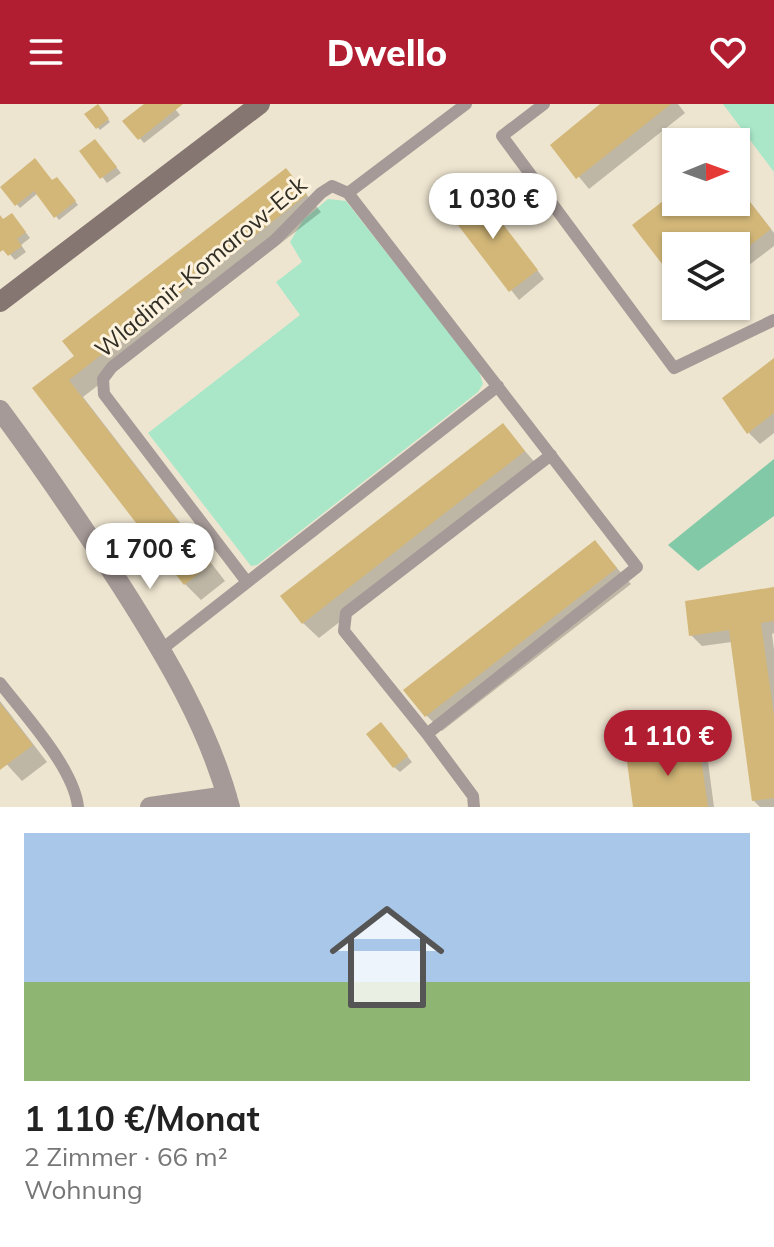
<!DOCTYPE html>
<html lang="de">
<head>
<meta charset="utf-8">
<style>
  :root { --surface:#fff; --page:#f6f6f6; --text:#222; --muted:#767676; --line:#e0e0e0; --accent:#b11e31 }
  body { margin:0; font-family:Mulish,sans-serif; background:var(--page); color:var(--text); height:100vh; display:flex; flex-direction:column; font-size:30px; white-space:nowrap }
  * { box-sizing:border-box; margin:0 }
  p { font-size:26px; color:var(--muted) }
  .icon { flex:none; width:44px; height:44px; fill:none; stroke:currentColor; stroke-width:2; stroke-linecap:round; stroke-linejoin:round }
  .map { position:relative; height:703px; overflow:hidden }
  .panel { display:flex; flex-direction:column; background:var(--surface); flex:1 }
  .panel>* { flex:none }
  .needle { width:52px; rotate:89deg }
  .tools { position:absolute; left:662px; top:24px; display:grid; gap:16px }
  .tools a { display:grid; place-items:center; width:88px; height:88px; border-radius:0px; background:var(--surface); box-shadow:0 2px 6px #0004; font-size:40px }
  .price { position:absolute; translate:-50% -68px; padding:0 18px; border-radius:28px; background:#fff; color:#222; font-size:26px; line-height:52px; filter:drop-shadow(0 2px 4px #0008) }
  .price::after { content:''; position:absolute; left:50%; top:48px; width:24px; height:18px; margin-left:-12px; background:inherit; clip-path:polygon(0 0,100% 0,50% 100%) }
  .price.current { background:var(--accent); color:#fff }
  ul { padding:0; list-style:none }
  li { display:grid; align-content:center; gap:16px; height:424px; padding:0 24px }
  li+li { border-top:2px solid var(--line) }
  li span { display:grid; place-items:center; height:248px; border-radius:0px; color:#555 }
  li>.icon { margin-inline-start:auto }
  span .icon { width:144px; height:144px; fill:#fffc; stroke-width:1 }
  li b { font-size:34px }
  header { display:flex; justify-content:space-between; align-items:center; height:104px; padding:0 24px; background:var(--accent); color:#fff; font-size:36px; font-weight:800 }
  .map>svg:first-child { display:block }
  .green { fill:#aae7c9 }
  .forest { fill:#82c9a7 }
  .shadow { fill:#0003 }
  .building { fill:#d2b778 }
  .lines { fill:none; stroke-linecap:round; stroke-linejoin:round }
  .lane { stroke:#a59a97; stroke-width:12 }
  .street { stroke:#a59a97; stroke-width:20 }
  .secondary { stroke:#857671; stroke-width:20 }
  .labels { text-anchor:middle; stroke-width:6; stroke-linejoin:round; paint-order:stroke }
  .street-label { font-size:24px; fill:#312e26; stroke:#fcf2dd }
</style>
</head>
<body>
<header><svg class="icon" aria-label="menu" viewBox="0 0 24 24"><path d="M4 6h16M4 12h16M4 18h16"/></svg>Dwello<svg class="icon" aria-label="heart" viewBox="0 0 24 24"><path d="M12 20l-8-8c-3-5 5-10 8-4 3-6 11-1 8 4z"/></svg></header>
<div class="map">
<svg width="774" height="703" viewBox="0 0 774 703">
  <rect width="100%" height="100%" fill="#eee5d0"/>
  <path class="green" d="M723,0H774V68Z
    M328,95L346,97L479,267L483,280L478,288L257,461L251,462L148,329L300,211L276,178L302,158L290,138L303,116Z"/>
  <path class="forest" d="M774,355V412L698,467L668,441Z"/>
  <path class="shadow" d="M147,0H171L180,11L144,39L125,17Z
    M603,0H678L685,9L589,85L553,41Z
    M97,2L110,18L100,26L87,10Z
    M100,43L121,69L107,79L82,47Z
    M34,56L53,79H61L78,101L59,116L38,89L20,104L2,82Z
    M286,66L321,108L83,293L225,477L201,496L185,480L34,285L77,252Z
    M736,80L774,129V142L736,171V142H676V174L635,121L676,90V98H736Z
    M484,96L544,175L519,196L451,109Z
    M17,117L30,134L21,141L26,148L15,156L0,139V120Z
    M774,256V329L760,340L749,329Z
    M503,322L539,363L319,534L303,519Z
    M595,439L631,480L442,627L426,611Z
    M774,485V529L772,530L774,546V703H760L754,697L732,538L702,542L691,531Z
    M0,597L47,658L22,677L0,653Z
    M386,626L412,658L400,668L394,663Z
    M698,642L707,650L714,703H635Z"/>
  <path class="building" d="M98,0L109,15L96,25L84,10Z
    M144,0H183L138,36L122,17Z
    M600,0H671L576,75L550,41Z
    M95,35L117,63L100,75L79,47Z
    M35,54L52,76L57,73L76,97L54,114L34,87L15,102L0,83Z
    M286,64L307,91L304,93L69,276L211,460L184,481L32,284L74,252L62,237Z
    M476,85L538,166L509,188L448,108Z
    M676,87V98H750L771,125L736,152V142H676V178L632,121Z
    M12,109L26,128L17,135L22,142L8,152L3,146L0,148V111L3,115Z
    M774,254V309L747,330L722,294Z
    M503,319L525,347L302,520L280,492Z
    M595,436L617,464L425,613L403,586Z
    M774,483V517L761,519L774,612V694L752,697L729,526L689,532L685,497Z
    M0,599L33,641L0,666Z
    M381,618L408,652L393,664L366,630Z
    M699,639L708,703H633L626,650Z"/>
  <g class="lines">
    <path class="lane" d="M544,0L502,32L674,264L774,216
      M348,89L466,0
      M247,478L104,290L103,275L112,263L275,136L321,89L332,82L348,89L637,463L427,630L473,692L474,703
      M162,545L498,282
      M0,579C24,610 74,664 78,703
      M427,630L344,527L346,509L551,351"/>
    <path class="street" d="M0,306C43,364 83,423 122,483C166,552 209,624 230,703
      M150,703L227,692"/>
    <path class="secondary" d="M0,198L260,0"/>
  </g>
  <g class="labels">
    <g class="street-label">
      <text transform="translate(201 163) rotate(-40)" y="8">Wladimir-Komarow-Eck</text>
    </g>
  </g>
</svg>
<div class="tools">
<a><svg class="needle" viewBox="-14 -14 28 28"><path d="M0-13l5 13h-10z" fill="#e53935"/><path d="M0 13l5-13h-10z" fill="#767676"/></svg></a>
<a><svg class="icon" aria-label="layers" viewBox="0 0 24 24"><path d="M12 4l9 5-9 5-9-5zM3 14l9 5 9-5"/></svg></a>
</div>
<b class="price" style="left:493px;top:137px">1 030 €</b>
<b class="price" style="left:150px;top:487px">1 700 €</b>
<b class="price current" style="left:668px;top:674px">1 110 €</b>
</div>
<section class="panel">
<ul>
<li><span style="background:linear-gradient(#a9c7e8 60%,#8fb573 0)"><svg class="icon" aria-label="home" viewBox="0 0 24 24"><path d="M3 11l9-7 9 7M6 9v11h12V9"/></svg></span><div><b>1 110 €/Monat</b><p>2 Zimmer · 66 m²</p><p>Wohnung</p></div></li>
</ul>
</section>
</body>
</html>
